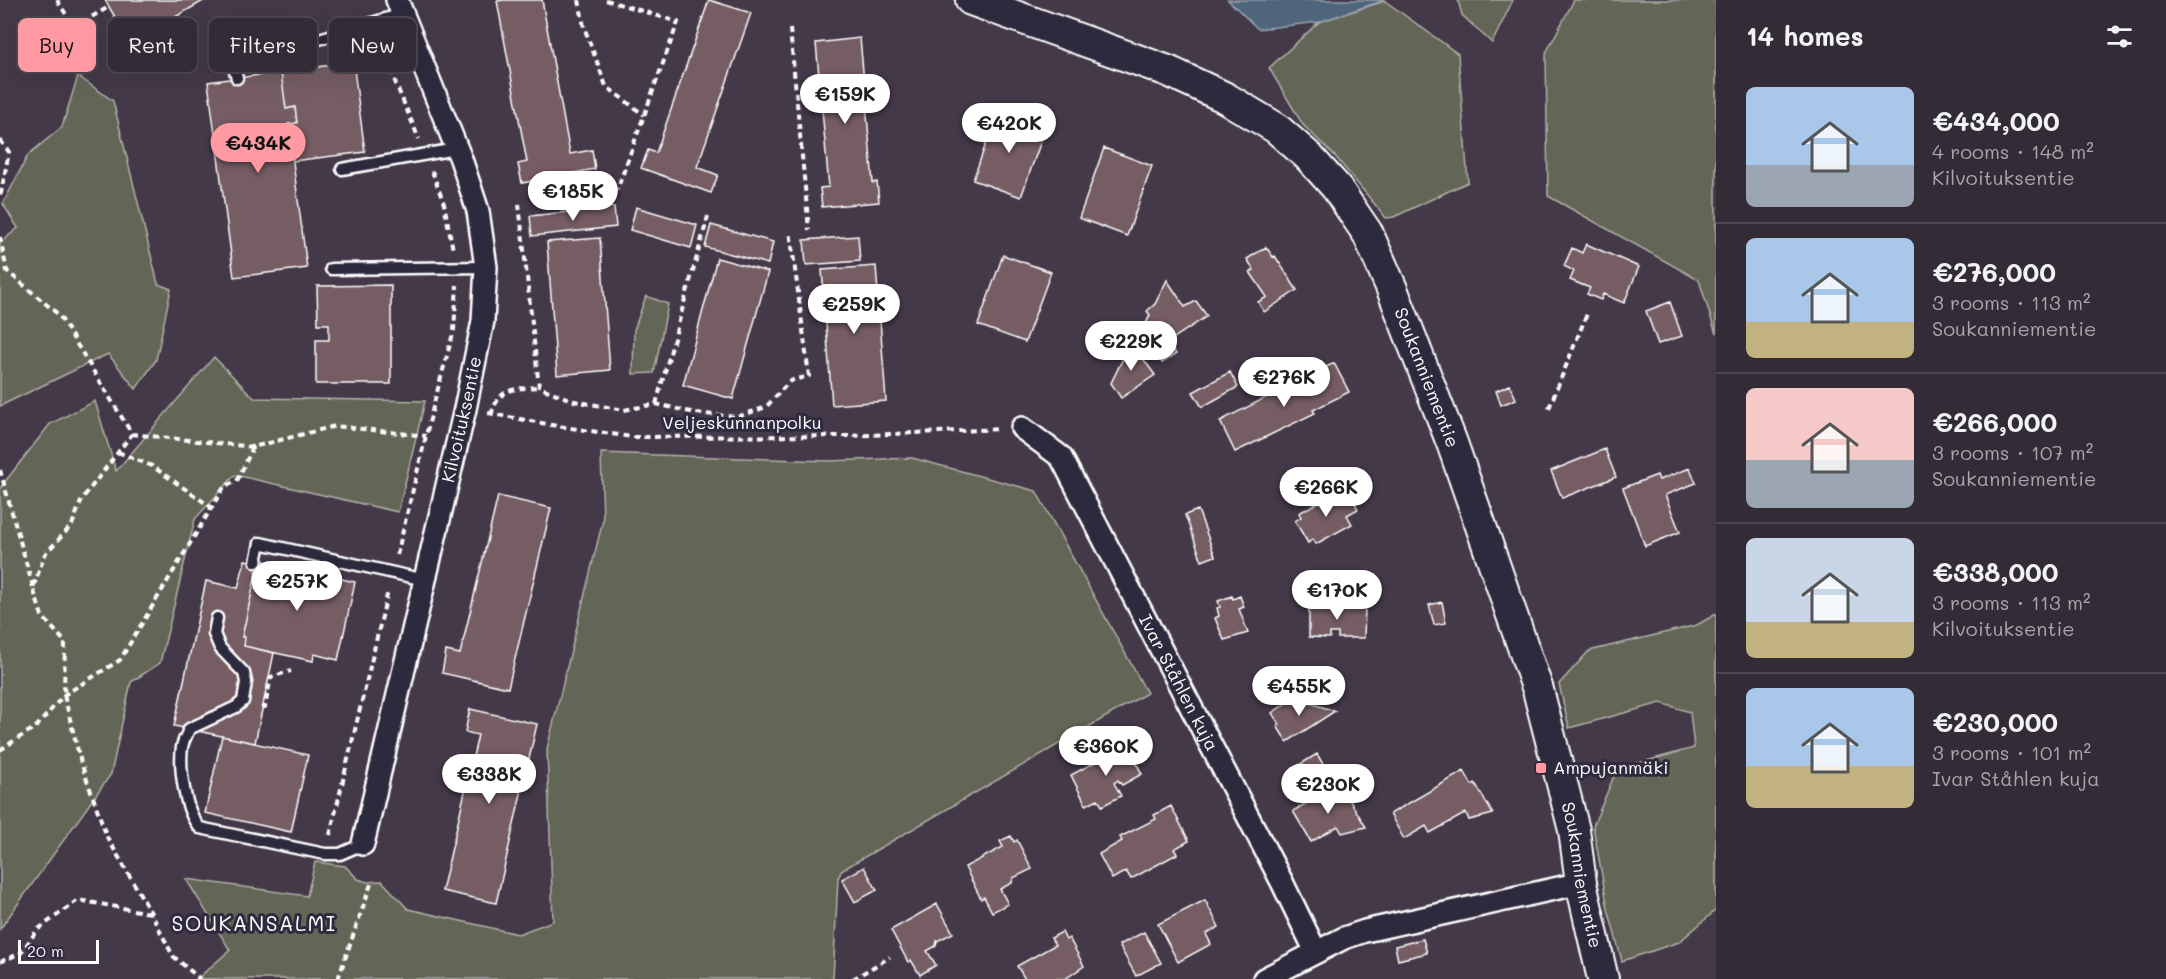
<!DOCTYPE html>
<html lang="en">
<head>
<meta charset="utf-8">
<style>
  :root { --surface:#332b36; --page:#3b333e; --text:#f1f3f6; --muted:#a9a7ad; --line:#4e4751; --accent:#ff9aa2 }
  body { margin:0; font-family:Mali,sans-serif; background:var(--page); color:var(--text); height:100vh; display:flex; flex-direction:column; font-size:22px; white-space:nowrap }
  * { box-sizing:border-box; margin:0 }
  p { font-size:20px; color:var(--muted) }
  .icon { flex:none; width:33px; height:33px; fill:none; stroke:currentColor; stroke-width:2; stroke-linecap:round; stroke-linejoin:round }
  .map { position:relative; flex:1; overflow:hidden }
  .drawer { display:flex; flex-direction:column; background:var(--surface); width:450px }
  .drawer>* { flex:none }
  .banner { position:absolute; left:18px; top:18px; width:570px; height:54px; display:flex; gap:12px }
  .scale { position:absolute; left:18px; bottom:15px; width:81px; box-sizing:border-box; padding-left:6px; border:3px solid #fff; border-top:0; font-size:16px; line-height:21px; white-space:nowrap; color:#fff; -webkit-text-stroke:4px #2f2a3d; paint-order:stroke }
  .price { position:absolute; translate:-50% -51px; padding:0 14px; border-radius:21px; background:#fff; color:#222; font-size:20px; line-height:39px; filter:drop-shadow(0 2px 3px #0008) }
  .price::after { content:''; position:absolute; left:50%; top:36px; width:18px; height:14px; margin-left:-9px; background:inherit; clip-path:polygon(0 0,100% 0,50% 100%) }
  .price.active { background:var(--accent); color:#111 }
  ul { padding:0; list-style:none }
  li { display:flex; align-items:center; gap:18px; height:150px; padding:0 30px }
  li+li { border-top:2px solid var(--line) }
  li span { display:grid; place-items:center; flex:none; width:168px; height:120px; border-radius:9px; color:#555 }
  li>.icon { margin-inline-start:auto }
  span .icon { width:72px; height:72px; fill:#fffc; stroke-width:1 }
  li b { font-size:26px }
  h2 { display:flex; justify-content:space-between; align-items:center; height:72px; padding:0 30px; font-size:26px }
  .chip { padding:0 21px; border-radius:9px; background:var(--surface); box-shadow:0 6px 24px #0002,0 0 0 2px var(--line); font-size:21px; line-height:54px }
  .chip.active { background:var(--accent); color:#111 }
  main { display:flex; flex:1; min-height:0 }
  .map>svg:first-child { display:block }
  .green { fill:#646556; stroke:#b2b2aa; stroke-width:1.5 }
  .water { fill:#50657b; stroke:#96a3b0; stroke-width:1.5 }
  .building { fill:#745d63; stroke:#fff; stroke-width:1.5 }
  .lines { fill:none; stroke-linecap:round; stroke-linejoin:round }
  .lane-casing { stroke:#fff; stroke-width:15 }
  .street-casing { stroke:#fff; stroke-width:26 }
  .secondary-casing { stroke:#fff; stroke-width:34 }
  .path { stroke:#fff; stroke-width:4; stroke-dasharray:6 4.5; stroke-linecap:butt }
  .lane { stroke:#2f2a3d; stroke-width:10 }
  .street { stroke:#2f2a3d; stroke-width:21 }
  .secondary { stroke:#2f2a3d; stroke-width:30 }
  .poi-dot { fill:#ff9aa2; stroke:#2f2a3d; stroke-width:2 }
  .labels { text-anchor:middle; stroke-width:6; stroke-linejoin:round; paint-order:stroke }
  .street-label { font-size:18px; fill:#fff; stroke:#2f2a3d }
  .poi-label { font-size:18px; fill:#fff; stroke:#2f2a3d; text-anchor:start }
  .quarter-label { font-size:21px; letter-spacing:1.5px; fill:#fff; stroke:#2f2a3d }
</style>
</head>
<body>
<main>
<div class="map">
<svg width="1716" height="979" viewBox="0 0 1716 979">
  <rect width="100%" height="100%" fill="#443948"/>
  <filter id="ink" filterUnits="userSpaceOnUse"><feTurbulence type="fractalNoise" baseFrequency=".0167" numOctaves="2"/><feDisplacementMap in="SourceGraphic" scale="12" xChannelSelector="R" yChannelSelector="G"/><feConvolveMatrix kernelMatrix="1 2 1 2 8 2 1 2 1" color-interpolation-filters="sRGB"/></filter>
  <g filter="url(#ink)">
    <path class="green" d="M1458,0H1513L1492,43L1462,15Z
      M1574,0H1716V334L1699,280L1548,196L1546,53Z
      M1385,1L1458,54L1468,182L1394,217L1386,218L1335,156L1303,125L1269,68L1319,22Z
      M78,76L113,101L158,284L171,289L156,360L136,389L108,354L0,406V243L18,228L3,204L28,155L62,127Z
      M646,296L668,304L654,373L633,374L634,330Z
      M214,357L254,398L425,401L398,512L235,475L195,519L160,663L131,682L111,774L0,929V488L50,424L95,401L116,471Z
      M601,453L827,461L912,458L1036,491L1147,693L842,870L838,878L833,979H197L230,950L186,879L307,896L315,862L345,866L358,879L367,882L382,881L408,909L518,934L553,921L547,749L603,520Z
      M1716,614V910L1679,942L1622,961L1608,909L1593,826L1617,769L1694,748L1690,712L1661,703L1569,728L1559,684L1589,651L1697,625Z"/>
    <path class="water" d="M1228,0H1385L1319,22L1258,29Z"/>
    <path class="building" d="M105,0H205L130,43Z
      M505,0H542L570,154L592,150L595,169L522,183L518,164L527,162L497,1Z
      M709,0L751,13L697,167L718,175L711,193L641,168L648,150L656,153Z
      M860,38L873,183L877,182L879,202L822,207L820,188L829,187L816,43Z
      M353,62L365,152L293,161L288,124L297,123L295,107L286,109L281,72Z
      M281,72L286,109L295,107L297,123L288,124L307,268L234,277L208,82Z
      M998,110L1046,127L1021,197L973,180Z
      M1104,148L1152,166L1127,236L1079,218Z
      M614,207L616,227L532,236L530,216Z
      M636,207L697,225L691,248L630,230Z
      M711,225L773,242L768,264L705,247Z
      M858,236L860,261L806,265L804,240Z
      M600,238L610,370L557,375L547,242Z
      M1586,244L1639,267L1624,303L1603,294L1601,300L1587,294L1590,288L1570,280L1574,271L1564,266L1572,248L1582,253Z
      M1266,247L1273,257L1275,256L1297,290L1264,312L1258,302L1267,297L1250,272L1254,270L1247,259Z
      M1003,255L1051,272L1025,342L978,325Z
      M717,258L768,272L733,399L683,385Z
      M876,266L886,401L832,405L822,270Z
      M1167,280L1185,307L1196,301L1207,316L1168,342L1176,354L1162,363L1142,332L1150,315L1147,311L1155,304Z
      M391,285V384H316V340H329V324H318L317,286Z
      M1670,302L1682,336L1658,344L1646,311Z
      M1131,342L1155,375L1121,398L1111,383Z
      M1334,363L1349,392L1313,410L1315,413L1235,452L1220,421Z
      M1230,372L1238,387L1202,407L1193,392Z
      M1510,385L1516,399L1501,405L1496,391Z
      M1605,449L1616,477L1562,498L1551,471Z
      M1690,468L1696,483L1665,495L1680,532L1645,546L1623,488L1657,475L1659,480Z
      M1335,493L1340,502L1351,496L1358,509L1347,515L1352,524L1316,544L1313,539L1308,543L1295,521L1301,517L1299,513Z
      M498,496L551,508L508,688L442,673L446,651L460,654Z
      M1198,510L1215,556L1202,561L1185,515Z
      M245,560L256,562L259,560L242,637H245L244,646L274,653L255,743L174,726L206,581L238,588Z
      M259,560L355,582L338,660L314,654L313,661L244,646L245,637H242Z
      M1232,596L1233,599L1240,596L1244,607L1239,609L1248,633L1224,640L1215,618L1219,616L1217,608L1220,607L1218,601Z
      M1442,602L1446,623L1434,625L1429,605Z
      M1309,605L1365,606L1364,638H1338V633H1330V638L1309,637Z
      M1294,698L1335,711L1287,742L1277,726L1280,725L1272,713Z
      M470,709L537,724L496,903L442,891L478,735L465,732Z
      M222,736L308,755L291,832L205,813Z
      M1127,745L1142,774L1122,785L1118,780L1114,783L1121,796L1102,806L1098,799L1086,805L1071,775Z
      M1317,754L1336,786L1313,800L1294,768Z
      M1464,771L1472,785L1475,783L1493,814L1469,820L1466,813L1430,833L1426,826L1404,839L1390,814Z
      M1336,786L1344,798L1347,796L1366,827L1342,833L1338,826L1311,842L1293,811Z
      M1171,806L1189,841L1174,849L1177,854L1131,879L1126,871L1112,879L1099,854L1122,841L1120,837L1156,819L1154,815Z
      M1011,836L1014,842L1017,840L1032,869L1013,878L1012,883L1000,889L1008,904L992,912L984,897L981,899L965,867L1003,847L1000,841Z
      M864,867L877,890L855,902L842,879Z
      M1205,900L1219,927L1206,934L1211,944L1178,962L1158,924Z
      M937,904L953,933L937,941L936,946L927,951L936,965L920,975L911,960L908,962L891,930Z
      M1062,932L1066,940L1069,938L1084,966L1065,979H1025L1017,966L1055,945L1051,938Z
      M1144,932L1161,963L1136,976L1119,945Z
      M1423,939L1427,953L1398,960L1395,946Z"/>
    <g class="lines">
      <defs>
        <path id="lane" d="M237,78L233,65L402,14
          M342,169L456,149
          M331,269L486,267
          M256,562L260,543L425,580
          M217,618L214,634L220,648L244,673L246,682L243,701L236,707L189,729C187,735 183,741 182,747C179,769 185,812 200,828L325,854H340L363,844"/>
        <g id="street">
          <path id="s1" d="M1022,428L1061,457L1282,882L1316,952"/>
          <path id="s2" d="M363,844L465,409L483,321L486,267L478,211L461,159L397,0"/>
          <path d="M1264,979L1344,938L1365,931L1581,883"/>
        </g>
        <g id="secondary">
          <path id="s3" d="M971,0L1168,71L1224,97L1276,128L1308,156L1336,187L1368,234L1392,289L1452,443L1538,690L1574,830L1581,883L1603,979"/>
        </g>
      </defs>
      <use href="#lane" class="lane-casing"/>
      <use href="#street" class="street-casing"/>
      <use href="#secondary" class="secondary-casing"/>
      <path class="path" d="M57,0L74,27L109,7
        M579,0L584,27L606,86L644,115
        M606,0L678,22L617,190
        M790,29L809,230
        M378,41L419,139
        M0,140L9,152L0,198
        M432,171L444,204L453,250
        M519,204L539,387L574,401L624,410L656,404L695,413L737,417L766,407L790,381L809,376L790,231
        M0,237L7,271L59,315L132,434L82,499L72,525L45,554L33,588L42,616L65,642L64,695L81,763L107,837L151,913L173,956L200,979
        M656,404L709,213
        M1549,408L1587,314
        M488,413L557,426L632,437L850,436L1000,429
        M491,415C500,387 512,389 539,387
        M132,434L253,447L335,426L426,436
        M118,452L152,466L211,507
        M0,470L33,587
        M397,555L434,403L454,330L457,285
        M261,706L265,707L271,677L291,671
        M0,750L37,726L64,695L120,660L224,487L237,481L253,447
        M330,835L388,591
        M0,962L21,953L37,930L78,900L150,913
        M338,979L372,881
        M853,979L890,957"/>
      <use href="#lane" class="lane"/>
      <use href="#street" class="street"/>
      <use href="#secondary" class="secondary"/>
    </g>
  </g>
  <rect class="poi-dot" x="1535" y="762" width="12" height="12" rx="3"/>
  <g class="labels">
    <g class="street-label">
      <text dy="6" stroke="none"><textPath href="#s3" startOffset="628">Soukanniementie</textPath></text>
      <text dy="6" stroke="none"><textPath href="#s2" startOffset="436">Kilvoituksentie</textPath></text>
      <text x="742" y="429">Veljeskunnanpolku</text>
      <text dy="6" stroke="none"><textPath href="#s1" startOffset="303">Ivar Ståhlen kuja</textPath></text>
      <text dy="6" stroke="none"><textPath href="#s3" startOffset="1150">Soukanniementie</textPath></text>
    </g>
    <g class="poi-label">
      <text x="1553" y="774">Ampujanmäki</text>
    </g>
    <g class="quarter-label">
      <text x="254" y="931">SOUKANSALMI</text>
    </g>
  </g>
</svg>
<div class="scale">20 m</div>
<b class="price" style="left:845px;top:125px">€159K</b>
<b class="price" style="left:1009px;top:154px">€420K</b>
<b class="price active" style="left:258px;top:174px">€434K</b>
<b class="price" style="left:573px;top:222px">€185K</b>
<b class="price" style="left:854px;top:335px">€259K</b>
<b class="price" style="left:1131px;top:372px">€229K</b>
<b class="price" style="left:1284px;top:408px">€276K</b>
<b class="price" style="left:1326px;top:518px">€266K</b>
<b class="price" style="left:297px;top:612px">€257K</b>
<b class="price" style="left:1337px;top:621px">€170K</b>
<b class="price" style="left:1299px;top:717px">€455K</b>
<b class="price" style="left:1106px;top:777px">€360K</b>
<b class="price" style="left:489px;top:805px">€338K</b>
<b class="price" style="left:1328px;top:815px">€230K</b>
<div class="banner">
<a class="chip active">Buy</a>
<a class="chip">Rent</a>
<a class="chip">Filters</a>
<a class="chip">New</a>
</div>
</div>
<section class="drawer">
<h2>14 homes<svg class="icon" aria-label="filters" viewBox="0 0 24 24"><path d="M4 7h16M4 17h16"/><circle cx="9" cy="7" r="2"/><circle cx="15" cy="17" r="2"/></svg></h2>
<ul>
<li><span style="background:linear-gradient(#a9c7e8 65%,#9aa5b1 0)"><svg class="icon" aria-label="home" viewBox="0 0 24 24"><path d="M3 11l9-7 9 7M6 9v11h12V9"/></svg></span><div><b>€434,000</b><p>4 rooms · 148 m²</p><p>Kilvoituksentie</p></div></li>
<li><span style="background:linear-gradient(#a9c7e8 70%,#c2b280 0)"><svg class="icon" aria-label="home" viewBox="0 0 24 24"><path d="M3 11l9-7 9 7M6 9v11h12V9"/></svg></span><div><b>€276,000</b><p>3 rooms · 113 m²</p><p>Soukanniementie</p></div></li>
<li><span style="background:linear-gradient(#f6c9c9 60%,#9aa5b1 0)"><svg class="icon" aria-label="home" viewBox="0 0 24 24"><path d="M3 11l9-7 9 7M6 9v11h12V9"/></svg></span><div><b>€266,000</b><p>3 rooms · 107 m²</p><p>Soukanniementie</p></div></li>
<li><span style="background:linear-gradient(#c9d6e8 70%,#c2b280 0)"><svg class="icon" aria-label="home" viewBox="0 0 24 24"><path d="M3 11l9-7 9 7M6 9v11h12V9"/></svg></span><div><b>€338,000</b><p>3 rooms · 113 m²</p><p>Kilvoituksentie</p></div></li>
<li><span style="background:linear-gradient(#a9c7e8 65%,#c2b280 0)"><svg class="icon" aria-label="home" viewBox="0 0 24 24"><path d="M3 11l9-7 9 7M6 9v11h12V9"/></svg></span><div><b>€230,000</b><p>3 rooms · 101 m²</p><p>Ivar Ståhlen kuja</p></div></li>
</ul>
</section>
</main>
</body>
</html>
